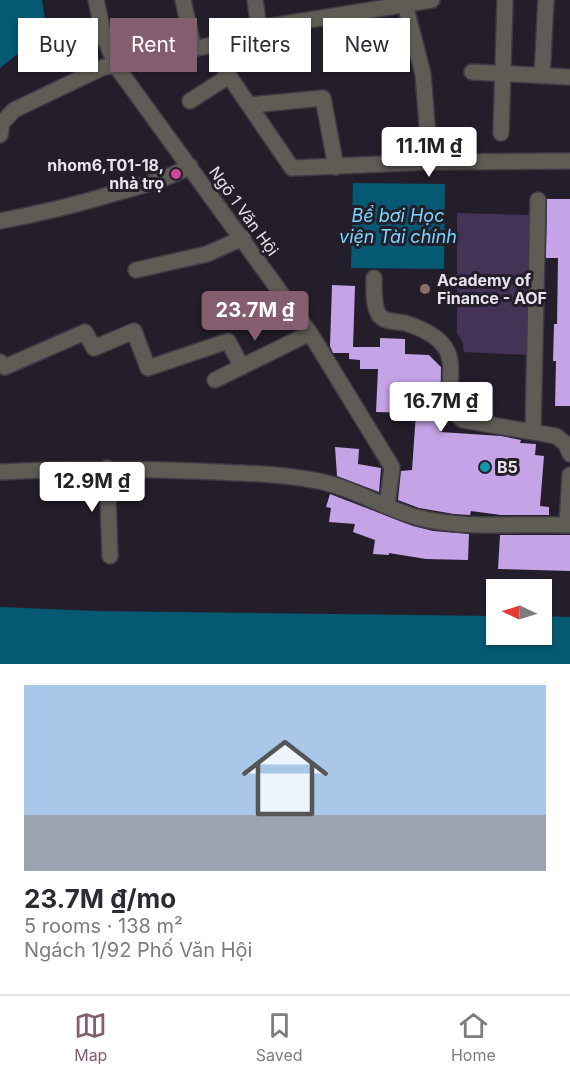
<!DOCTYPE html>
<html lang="en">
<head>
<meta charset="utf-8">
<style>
  :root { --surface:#fff; --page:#f7f7f7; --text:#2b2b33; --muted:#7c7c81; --line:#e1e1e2; --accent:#845d6e }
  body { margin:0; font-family:Inter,sans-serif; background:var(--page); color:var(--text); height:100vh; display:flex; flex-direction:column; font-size:22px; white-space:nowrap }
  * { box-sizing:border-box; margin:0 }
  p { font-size:20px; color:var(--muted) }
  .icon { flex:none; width:33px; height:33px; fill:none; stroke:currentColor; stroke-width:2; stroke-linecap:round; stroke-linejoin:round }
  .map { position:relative; height:664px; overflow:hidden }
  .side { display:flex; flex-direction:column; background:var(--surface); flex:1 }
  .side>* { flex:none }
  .top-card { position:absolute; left:18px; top:18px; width:534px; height:54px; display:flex; gap:12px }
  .needle { width:39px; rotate:274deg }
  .buttons { position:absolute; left:486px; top:579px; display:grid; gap:12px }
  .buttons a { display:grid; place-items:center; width:66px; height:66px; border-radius:0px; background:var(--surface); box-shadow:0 2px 4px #0004; font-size:30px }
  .price { position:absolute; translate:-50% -51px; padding:0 14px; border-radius:6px; background:#fff; color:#222; font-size:20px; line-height:39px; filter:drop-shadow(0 2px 3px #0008) }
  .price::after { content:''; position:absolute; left:50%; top:36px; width:18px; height:14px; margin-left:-9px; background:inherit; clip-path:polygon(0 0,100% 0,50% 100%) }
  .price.selected { background:var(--accent); color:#fff }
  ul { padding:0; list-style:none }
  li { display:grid; align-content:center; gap:12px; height:318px; padding:0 24px }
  li span { display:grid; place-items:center; height:186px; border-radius:0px; color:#555 }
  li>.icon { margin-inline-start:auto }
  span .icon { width:108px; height:108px; fill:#fffc; stroke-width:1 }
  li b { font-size:26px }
  .chip { padding:0 21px; border-radius:0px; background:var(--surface); box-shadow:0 2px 4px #0004; font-size:21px; line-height:54px }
  .chip.selected { background:var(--accent); color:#fff }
  .menu { display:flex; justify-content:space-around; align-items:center; height:84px; border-top:2px solid var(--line); background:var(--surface); font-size:16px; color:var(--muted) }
  .menu a { display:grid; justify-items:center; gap:3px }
  .menu .selected { color:var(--accent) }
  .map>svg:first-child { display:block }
  .green { fill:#453357 }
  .water { fill:#055973 }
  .building { fill:#c5a3e7 }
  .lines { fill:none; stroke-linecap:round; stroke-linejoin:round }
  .minor-casing { stroke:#3f3a45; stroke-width:18 }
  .minor { stroke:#5f5c56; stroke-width:15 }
  .hotel-dot { fill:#d1479c; stroke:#241e2a; stroke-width:2 }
  .education-dot { fill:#8d6e63; stroke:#241e2a; stroke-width:2 }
  .culture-dot { fill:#0f9aa8; stroke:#241e2a; stroke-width:2 }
  .labels { text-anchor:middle; stroke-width:6; stroke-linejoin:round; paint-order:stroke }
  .poi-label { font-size:16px; font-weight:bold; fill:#e8e4ec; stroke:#241e2a; text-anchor:start }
  .street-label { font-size:16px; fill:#e8e4ec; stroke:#241e2a }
  .water-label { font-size:18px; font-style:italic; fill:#77d7fe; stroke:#241e2a }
</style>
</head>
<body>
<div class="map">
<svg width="570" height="664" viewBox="0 0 570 664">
  <rect width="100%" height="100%" fill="#241e2a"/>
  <path class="green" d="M457,213L530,215L527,355L464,352L463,343L457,333Z"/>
  <path class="water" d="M0,0H42L46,25L36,39L0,68Z
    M353,183L445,184L444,269L351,268Z
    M0,607L97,611L496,616V634H542V616L570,617V664H0Z"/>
  <path class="building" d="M547,199H570V406H555L556,361H553L554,324H557L558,258H546Z
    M332,285L355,286L353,347H380V338L405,339V354L429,355L441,367L440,432L501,436L521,440L520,443L536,444L535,455L544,456L540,506L549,507V515H501L471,511L470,515L454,514L419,508L398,500L401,471L412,470L416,413L376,412L378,369H360V360L349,359V353H333L330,346Z
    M335,447L359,449L358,464L381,468L379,492L337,476Z
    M330,494L413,526L433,531L469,534L468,560L426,559L389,553V555L373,554L375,540L353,532L355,524L329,522L331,508L326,507Z
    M500,535H570V571L498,569Z"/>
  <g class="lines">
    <defs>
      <path id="minor" d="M96,0L104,36L116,66L310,333L392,467L387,506
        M183,0L194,49
        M255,0L259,28
        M405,4L423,74L430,162
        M216,44L221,62L229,76L292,168L430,162L570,161
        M472,72L570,77
        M542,76L546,0
        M190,101L229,76
        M250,105L323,98L336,167
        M501,133L505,0
        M0,135L2,123L14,110L104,67L116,66L216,44L259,28L432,0
        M0,221C38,214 75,205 112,194C138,187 166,180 190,166
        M136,270L207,254L243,238
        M374,278C374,289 373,305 379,315C385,323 397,321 405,323C421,328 444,338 449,356C456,378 439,405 463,420L556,436L566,444L570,454
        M0,362L5,367L85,332L94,348L134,331L148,368L228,341L242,367
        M215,380L310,333
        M533,431L538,200
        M107,468L110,556
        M0,472C65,469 130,469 196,471C235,473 275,473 313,480C350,486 381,507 416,517C463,530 521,523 570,525
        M567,525L570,475"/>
    </defs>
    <use href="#minor" class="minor-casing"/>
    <use href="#minor" class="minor"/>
  </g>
  <circle class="hotel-dot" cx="176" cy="174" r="6"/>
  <circle class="education-dot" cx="425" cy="289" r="6"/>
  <circle class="culture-dot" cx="485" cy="467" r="6"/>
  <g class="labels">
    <g class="poi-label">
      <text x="164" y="171" text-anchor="end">nhom6,T01-18,<tspan x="164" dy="18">nhà trọ</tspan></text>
      <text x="437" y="286">Academy of<tspan x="437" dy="18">Finance - AOF</tspan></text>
      <text x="497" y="473">B5</text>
    </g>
    <g class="street-label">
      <text transform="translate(244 211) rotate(54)" y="6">Ngõ 1 Văn Hội</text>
    </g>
    <g class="water-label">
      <text x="398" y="222">Bể bơi Học<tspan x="398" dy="21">viện Tài chính</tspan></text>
    </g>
  </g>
</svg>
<div class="buttons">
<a><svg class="needle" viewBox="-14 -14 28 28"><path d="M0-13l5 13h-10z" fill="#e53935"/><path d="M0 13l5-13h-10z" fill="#7c7c81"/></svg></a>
</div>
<b class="price" style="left:429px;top:178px">11.1M ₫</b>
<b class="price selected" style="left:255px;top:342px">23.7M ₫</b>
<b class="price" style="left:441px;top:433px">16.7M ₫</b>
<b class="price" style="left:92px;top:513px">12.9M ₫</b>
<div class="top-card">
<a class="chip">Buy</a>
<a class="chip selected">Rent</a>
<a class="chip">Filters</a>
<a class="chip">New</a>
</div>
</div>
<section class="side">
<ul>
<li><span style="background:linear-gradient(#a9c7e8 70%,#9aa5b1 0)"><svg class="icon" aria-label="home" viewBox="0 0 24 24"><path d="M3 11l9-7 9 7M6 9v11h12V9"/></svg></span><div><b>23.7M ₫/mo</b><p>5 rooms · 138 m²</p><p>Ngách 1/92 Phố Văn Hội</p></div></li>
</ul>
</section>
<nav class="menu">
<a class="selected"><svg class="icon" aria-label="map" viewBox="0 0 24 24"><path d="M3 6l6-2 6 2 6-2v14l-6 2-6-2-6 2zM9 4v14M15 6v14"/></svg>Map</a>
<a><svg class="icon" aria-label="saved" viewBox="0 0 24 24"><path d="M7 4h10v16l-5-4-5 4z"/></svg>Saved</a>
<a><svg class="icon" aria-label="home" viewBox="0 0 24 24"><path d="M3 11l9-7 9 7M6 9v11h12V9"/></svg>Home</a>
</nav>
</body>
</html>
